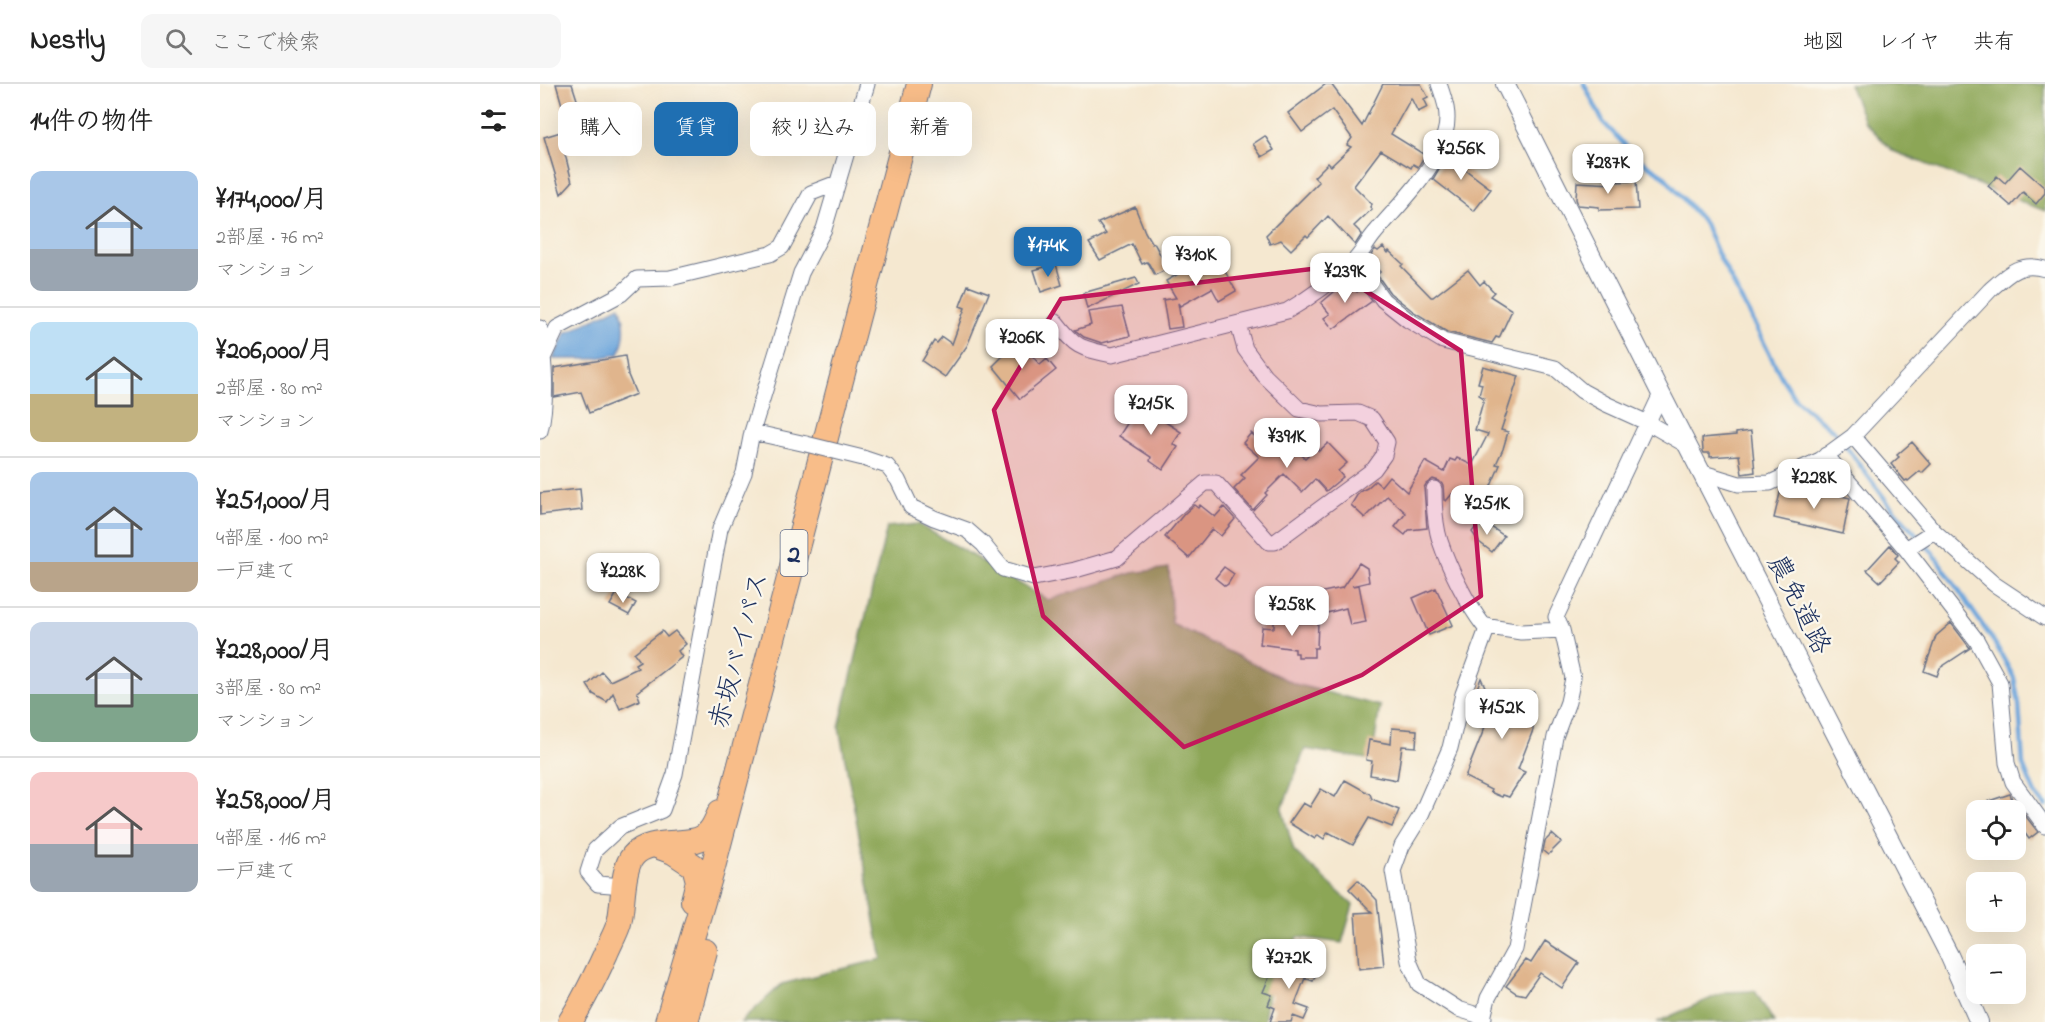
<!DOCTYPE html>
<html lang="ja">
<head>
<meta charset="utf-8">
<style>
  :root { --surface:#fff; --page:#f6f6f6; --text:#222; --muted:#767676; --line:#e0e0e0; --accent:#1f6fb2 }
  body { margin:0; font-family:"Indie Flower","Klee One",sans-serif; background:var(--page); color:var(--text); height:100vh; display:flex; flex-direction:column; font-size:22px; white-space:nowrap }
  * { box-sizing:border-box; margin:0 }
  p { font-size:20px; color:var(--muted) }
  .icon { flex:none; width:33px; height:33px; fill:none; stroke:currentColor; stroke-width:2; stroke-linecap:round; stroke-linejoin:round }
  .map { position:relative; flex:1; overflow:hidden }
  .details { display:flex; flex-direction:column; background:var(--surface); width:540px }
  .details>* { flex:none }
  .banner { position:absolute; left:18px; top:18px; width:570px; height:54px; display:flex; gap:12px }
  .buttons { position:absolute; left:1426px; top:716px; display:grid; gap:12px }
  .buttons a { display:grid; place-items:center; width:60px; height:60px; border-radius:12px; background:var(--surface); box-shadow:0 6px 24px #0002; font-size:30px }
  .price { position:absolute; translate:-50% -51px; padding:0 14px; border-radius:12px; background:#fff; color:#222; font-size:20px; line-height:39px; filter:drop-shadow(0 2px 3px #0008) }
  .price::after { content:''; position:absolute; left:50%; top:36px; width:18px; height:14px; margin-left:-9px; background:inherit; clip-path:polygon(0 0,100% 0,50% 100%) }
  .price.on { background:var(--accent); color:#fff }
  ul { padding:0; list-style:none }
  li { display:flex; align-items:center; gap:18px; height:150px; padding:0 30px }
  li+li { border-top:2px solid var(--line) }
  li span { display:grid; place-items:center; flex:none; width:168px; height:120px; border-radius:12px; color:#555 }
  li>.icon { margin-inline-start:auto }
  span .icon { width:72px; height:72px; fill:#fffc; stroke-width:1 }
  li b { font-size:26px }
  h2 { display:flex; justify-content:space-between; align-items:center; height:72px; padding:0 30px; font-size:26px }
  .tag { padding:0 21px; border-radius:12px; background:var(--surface); box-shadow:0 6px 24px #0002; font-size:21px; line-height:54px }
  .tag.on { background:var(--accent); color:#fff }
  header { display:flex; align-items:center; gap:36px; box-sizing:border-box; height:84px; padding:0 30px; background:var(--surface); border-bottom:2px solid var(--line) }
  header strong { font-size:28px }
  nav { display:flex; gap:33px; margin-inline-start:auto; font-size:21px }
  .search { width:420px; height:54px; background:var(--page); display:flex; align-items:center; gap:15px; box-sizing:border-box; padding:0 21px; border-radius:12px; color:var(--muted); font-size:22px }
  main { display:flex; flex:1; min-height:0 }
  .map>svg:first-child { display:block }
  .forest { fill:#8ca657; stroke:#546a5a; stroke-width:1.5 }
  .water { fill:#6da6dc; stroke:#446a9d; stroke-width:1.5 }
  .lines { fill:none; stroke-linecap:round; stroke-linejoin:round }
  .stream { stroke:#6da6dc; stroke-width:4.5 }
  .building { fill:#e0b58d }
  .minor-casing { stroke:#677086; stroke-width:17 }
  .tertiary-casing { stroke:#677086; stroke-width:20 }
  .trunk-casing { stroke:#677086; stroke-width:26 }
  .minor { stroke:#fff; stroke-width:15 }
  .tertiary { stroke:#fff; stroke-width:18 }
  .trunk { stroke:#f8bd89; stroke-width:24 }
  .minor-bridge-casing { stroke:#677086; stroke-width:17; stroke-linecap:butt }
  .minor-bridge { stroke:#fff; stroke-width:15 }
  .marked { fill:#c2185b; fill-opacity:0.2; stroke:#c2185b; stroke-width:4.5; stroke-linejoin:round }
  .labels { text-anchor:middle; stroke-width:4.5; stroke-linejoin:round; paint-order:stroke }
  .shield { fill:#fbf7ec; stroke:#5e6b89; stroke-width:1.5 }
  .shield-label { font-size:26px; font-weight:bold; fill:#1b2f5e }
  .street-label { font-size:27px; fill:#1b2f5e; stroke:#fbf7ec }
</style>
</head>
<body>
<header>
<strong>Nestly</strong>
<div class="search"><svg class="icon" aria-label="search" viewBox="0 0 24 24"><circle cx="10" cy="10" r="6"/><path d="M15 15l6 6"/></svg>ここで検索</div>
<nav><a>地図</a><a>レイヤ</a><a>共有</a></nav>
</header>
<main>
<section class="details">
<h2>14件の物件<svg class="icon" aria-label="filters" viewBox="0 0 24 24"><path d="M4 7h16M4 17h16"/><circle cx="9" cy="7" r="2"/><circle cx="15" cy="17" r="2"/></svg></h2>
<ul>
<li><span style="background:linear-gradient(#a9c7e8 65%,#9aa5b1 0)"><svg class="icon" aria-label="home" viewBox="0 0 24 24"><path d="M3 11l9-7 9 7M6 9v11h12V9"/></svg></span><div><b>¥174,000/月</b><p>2部屋 · 76 m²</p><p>マンション</p></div></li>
<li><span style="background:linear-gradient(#bfe0f5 60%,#c2b280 0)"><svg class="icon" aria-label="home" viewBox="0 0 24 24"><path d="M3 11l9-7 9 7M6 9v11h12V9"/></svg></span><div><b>¥206,000/月</b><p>2部屋 · 80 m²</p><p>マンション</p></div></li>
<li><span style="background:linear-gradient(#a9c7e8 75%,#b9a48a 0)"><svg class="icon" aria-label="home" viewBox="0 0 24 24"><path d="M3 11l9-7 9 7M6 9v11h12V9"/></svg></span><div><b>¥251,000/月</b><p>4部屋 · 100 m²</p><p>一戸建て</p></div></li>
<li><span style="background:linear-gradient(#c9d6e8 60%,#7fa58c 0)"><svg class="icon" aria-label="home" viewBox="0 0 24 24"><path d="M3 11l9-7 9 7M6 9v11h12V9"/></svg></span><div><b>¥228,000/月</b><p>3部屋 · 80 m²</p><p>マンション</p></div></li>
<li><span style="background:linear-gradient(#f6c9c9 60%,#9aa5b1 0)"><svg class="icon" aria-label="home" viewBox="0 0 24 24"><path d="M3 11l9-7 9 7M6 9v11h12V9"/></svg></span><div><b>¥258,000/月</b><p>4部屋 · 116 m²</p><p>一戸建て</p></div></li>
</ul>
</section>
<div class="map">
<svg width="1505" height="938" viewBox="0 0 1505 938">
  <rect width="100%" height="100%" fill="#fbf7ec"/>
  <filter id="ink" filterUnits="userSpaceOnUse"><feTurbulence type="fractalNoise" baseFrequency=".0167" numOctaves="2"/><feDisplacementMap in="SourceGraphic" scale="12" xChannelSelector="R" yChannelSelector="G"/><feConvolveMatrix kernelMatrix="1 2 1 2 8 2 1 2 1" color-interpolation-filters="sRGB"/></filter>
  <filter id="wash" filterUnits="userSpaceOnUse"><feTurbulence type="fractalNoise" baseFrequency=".008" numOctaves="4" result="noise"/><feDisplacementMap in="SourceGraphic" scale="24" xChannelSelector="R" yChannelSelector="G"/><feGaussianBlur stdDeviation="1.35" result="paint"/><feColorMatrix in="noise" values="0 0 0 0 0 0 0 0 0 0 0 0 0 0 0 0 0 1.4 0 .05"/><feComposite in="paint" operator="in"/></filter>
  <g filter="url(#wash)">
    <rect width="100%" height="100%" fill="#f5e8d0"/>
    <path class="forest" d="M1309,0H1505V127L1353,67L1324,37Z
      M378,440L508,516L592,489L629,484L632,540L755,600L840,622L832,676L765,665L742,725L754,767L813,821L802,859L758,853L730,894L724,938H201L242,900L342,875L299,643L347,443Z
      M1215,907L1234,938H1117L1185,908Z"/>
    <path class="water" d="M80,222C86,240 86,252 79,270L52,275H13L26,249Z"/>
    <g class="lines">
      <path class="stream" d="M1044,0L1063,38L1098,75L1123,91L1165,140L1178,170L1242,294L1256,316L1296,349L1348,419L1393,469L1456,561L1474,594L1479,620L1483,681L1495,710L1505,722"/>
    </g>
    <g id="blocks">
      <path class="building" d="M16,0H32L40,25L24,28Z
        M786,0H791L822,42L843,0H881L888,13L884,15L888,23L878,28L871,14L851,50L885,71L878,83L873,80L871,84L841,66L814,102L832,120L830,123L832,125L814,142L822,150L815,161L788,132L768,153L766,151L751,166L741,156L730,160L726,151L779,98L774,93L788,79L791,82L811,63L807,61L812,54L792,26L762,48L748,29Z
        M47,40L52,64L25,70L32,98L21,110L4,53Z
        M725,52L734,66L722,73L713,60Z
        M916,64L929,74L922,83L951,105L934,127L893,95L907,71L909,72Z
        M1480,82L1505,104V109L1496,120L1483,108L1471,122L1448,102L1457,92L1465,99Z
        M1096,97L1098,125L1059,126V123L1038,121L1036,115L1037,98L1072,100V98Z
        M595,123L605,148L612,160L614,159L628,185L615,191L609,180L607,178L602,180L592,160L560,176L549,159L566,150L558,139Z
        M843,163L848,169L849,167L863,180L861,182L891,213H893L928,186L940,201L944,197L954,208L950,212L972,226L959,254L956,253L952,259L907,248L874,228L850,209L837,191L840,188L828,176L835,165L838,167Z
        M669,172L672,179L678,175L696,207L679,217L672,204L640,222L638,219L642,243L628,245L623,216L636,214L626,197Z
        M516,180L522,201L501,208L494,186Z
        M596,194L599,200L547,225L543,209Z
        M808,196L817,208L822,204L832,217L793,245L784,234L790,230L781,219Z
        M428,201L449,209L427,262L405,293L382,277L394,257L397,259L402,253L412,260L425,224L420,222Z
        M582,223L590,252L562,259L544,253L535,246L551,241L548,228Z
        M479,256L500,281L507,275L516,286L480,315L453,282Z
        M85,272L88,291L96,310L49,329L41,308L14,313V284Z
        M943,282L979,292L961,346L968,348L963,365L956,380L960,381L941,425L912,410L906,417L904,416L903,401L899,397L893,395L886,400L884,404L887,444L869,446L865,451L855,443L866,429L847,412L825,434L811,421L819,408L827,404L835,397L841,402L849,392L867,408L885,377L904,388L910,375L915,377L917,374L932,381L948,350L935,346L944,314L939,311L942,300L938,299Z
        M599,321L641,348L633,360L638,363L623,386L610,377L611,373L579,352Z
        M1211,347L1215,388L1202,390L1199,371L1170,373V369H1164L1163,367L1162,354L1196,351V349Z
        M711,349L731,366L743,354L765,374L776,364L779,367L788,359L807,379L798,387L803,393L786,407L775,395L762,408L744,390L725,409L727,411L713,426L694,405L705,394L701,391L719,373L703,359Z
        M1372,358L1391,380L1382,389L1380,387L1368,397L1367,396L1365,397L1351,380L1359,373L1357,371Z
        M40,405L42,426L0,431V409Z
        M1241,405L1275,412L1277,406L1310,414L1303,450L1234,434Z
        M654,421L658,424L660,421L675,433L684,423L695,435L681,452L672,445L649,474L625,453L644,430Z
        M941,436L964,452L952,468L939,458L932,448Z
        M1350,461L1358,471L1355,474L1359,478L1340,498L1327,486Z
        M819,479L827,484L829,498L812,502L819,501L826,538L810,541L806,524L783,530L778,509L802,504Z
        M684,483L694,490L688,500L685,502L675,494Z
        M896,504L913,541L889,551L873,514Z
        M77,509L96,519L89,531L70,521Z
        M734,536H758V539H778L777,564H774V573H758V569H755V565L720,560L722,543L734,544Z
        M1411,539L1430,564L1400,584L1397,592L1384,587L1396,552Z
        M122,547L127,553L135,547L146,560L138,567L142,573L97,608L100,616L80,625L73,609L67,618L53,610L47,601L62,588L70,597L98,584L95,580L100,577L94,569Z
        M941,594L947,607L994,608L993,646L978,685L985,688L969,713L963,711L962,713L950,708L951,706L925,693L956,615L933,627L930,622Z
        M852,644L877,646L876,663L862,662L857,696L830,691L832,677L826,676L829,656L851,660Z
        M805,696L830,710L832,715L859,726L852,743L829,734L813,761L788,748L784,755L778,751L775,755L749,739L763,719L770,723L781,705L795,713Z
        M1470,710L1476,726H1429L1428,724Z
        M1484,730L1498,748L1489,755L1476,737Z
        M1012,750L1021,758L1008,771L1003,767L1005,757Z
        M818,796L837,816L844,882L819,885L815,829L832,828L809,805Z
        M1005,857L1039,879L1022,904L1000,889L985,911L976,909L966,902L986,876L991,879Z
        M753,871L779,882L773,897L765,894L755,920L769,925L764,936L753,932L751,938H730L735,924L728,921L732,911L723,908L733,884L747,890Z"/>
    </g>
  </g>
  <g filter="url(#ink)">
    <use href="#blocks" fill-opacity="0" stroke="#677086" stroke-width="1.5"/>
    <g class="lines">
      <defs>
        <path id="minor" d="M815,177L843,216L868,236L903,257L1015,284L1042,307L1066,320L1108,339L1148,362
          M516,238C536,264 540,264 572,271L747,227C771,213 793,197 813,178C822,170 827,158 835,149C861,118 894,89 905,49C910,31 905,17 899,0
          M0,244C4,277 8,314 0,347
          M4,272L17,244L81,210L97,195L130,194L230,170L242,163L271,109L297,99
          M212,348L266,360
          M1313,352L1394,447L1454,500L1505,534
          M1286,371L1366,465L1437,557L1460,599L1467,679L1473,698L1505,742
          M323,374L347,382L358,396L371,423L394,434L427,446L443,460L463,485L494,494L535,486L577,474L665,399H676L729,458H735L834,385L844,371L847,358L832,335L818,329L782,330L759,325L724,291L705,265L698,240
          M1163,389L1199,400L1230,399L1280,376L1313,352L1450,206C1468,190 1480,177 1505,185
          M894,405C894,422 895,441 900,457C909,484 927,520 944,542L981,548L1022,546
          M1366,465L1394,447
          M84,802L58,800L48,788L55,766L80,743L122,726L135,690L180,445L204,389L212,348L261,189L284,145L327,0
          M944,933L918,925L879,900L869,877L853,787L862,762L880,733L910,664L923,610L948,542
          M942,938L948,914L975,865L1015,653L1028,618L1033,594L1022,546L1016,533L1121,310"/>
        <path id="tertiary" d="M965,0L1121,310L1409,871L1439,938"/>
        <path id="trunk" d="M114,761L133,768L154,782L158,797L153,817
          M30,938C44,916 55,893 66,869C70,859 76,849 79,839C84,821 81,786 93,772C112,750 154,767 169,748C174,743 177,734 180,728
          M127,938L172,787L379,0
          M146,938L165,867"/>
      </defs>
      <use href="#minor" class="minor-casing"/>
      <use href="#tertiary" class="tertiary-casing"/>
      <use href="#trunk" class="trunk-casing"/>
      <use href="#minor" class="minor"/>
      <use href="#tertiary" class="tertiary"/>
      <use href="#trunk" class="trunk"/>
      <defs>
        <path id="minor-bridge" d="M266,360L323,374"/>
      </defs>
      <use href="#minor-bridge" class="minor-bridge-casing"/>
      <use href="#minor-bridge" class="minor-bridge"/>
    </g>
  </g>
  <path class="marked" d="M788,183L921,267L941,512L822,591L644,663L503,532L454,326L521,215Z"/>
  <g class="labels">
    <rect class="shield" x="240.5" y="446" width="27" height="46" rx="4.5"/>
    <g class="shield-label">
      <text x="254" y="478">2</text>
    </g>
    <g class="street-label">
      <text transform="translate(1260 520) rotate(63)" y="9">農免道路</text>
      <text transform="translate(198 566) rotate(-75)" y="9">赤坂バイパス</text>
    </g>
  </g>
</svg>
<div class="buttons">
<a><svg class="icon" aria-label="locate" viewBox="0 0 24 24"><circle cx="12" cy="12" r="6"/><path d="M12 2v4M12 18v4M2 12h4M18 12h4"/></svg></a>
<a>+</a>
<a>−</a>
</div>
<b class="price" style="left:921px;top:97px">¥256K</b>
<b class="price" style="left:1068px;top:111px">¥287K</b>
<b class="price on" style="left:508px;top:194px">¥174K</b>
<b class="price" style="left:656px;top:203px">¥310K</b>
<b class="price" style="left:805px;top:220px">¥239K</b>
<b class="price" style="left:482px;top:286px">¥206K</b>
<b class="price" style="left:611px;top:352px">¥215K</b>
<b class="price" style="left:747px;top:385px">¥391K</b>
<b class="price" style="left:1274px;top:426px">¥228K</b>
<b class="price" style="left:947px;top:452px">¥251K</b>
<b class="price" style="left:83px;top:520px">¥228K</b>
<b class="price" style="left:752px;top:553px">¥258K</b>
<b class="price" style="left:962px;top:656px">¥152K</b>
<b class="price" style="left:749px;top:906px">¥272K</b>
<div class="banner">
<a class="tag">購入</a>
<a class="tag on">賃貸</a>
<a class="tag">絞り込み</a>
<a class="tag">新着</a>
</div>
</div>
</main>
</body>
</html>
